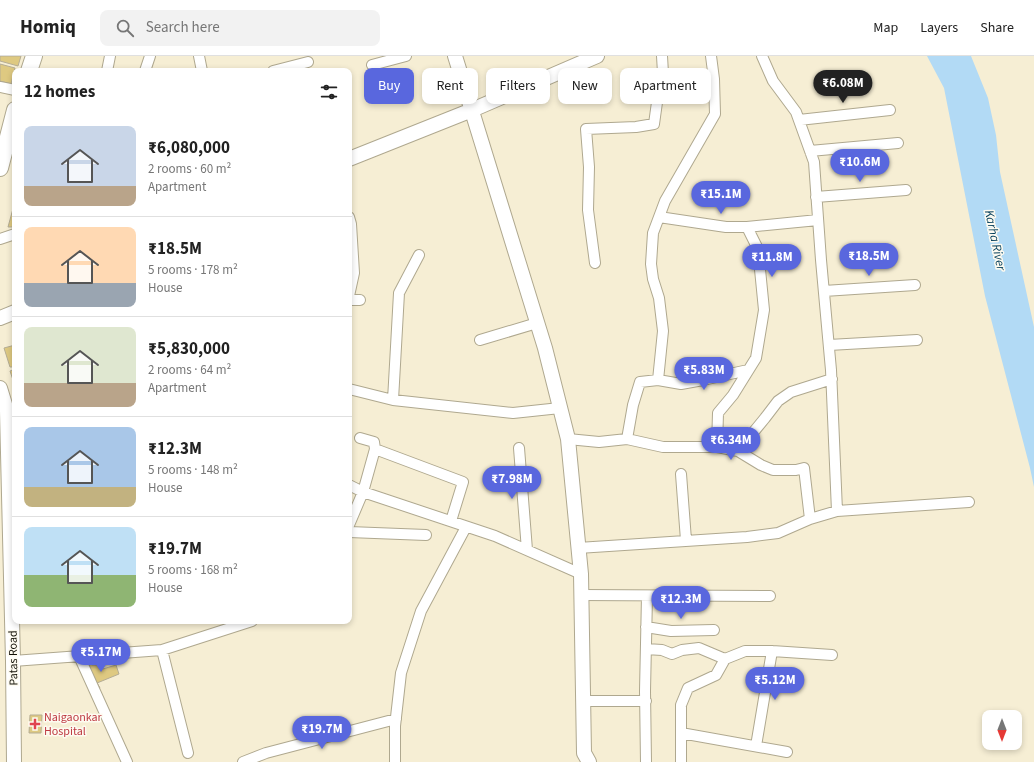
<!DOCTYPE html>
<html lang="en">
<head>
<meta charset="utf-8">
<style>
  :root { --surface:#fff; --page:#f2f2f2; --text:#222; --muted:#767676; --line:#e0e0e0; --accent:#5967de }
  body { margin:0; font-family:"Source Sans 3",sans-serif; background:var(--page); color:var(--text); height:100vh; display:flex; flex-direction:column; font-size:15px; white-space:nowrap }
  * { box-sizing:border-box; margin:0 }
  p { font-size:13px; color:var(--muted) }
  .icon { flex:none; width:22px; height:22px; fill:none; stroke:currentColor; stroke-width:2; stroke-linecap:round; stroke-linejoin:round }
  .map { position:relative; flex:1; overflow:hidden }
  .drawer { position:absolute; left:12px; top:12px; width:340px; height:556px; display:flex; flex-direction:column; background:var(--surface); border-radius:8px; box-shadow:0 2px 6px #0003 }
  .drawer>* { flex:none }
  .top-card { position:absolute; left:364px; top:12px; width:380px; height:36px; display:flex; gap:8px }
  .needle { width:26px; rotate:180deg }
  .tools { position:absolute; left:982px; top:654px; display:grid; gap:8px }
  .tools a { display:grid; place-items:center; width:40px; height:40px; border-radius:8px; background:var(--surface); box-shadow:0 2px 6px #0003; font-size:20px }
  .price { position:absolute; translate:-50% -34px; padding:0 9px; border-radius:14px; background:var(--accent); color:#fff; font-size:13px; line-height:26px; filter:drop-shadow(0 1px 2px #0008) }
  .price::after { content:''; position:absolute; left:50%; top:24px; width:12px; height:9px; margin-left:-6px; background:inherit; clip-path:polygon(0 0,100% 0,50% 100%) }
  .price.selected { background:#222; color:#fff }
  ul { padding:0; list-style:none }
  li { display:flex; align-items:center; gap:12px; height:100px; padding:0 12px }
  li+li { border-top:1px solid var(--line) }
  li span { display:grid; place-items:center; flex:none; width:112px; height:80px; border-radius:8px; color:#555 }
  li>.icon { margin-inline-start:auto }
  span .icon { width:48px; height:48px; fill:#fffc; stroke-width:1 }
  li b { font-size:17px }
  h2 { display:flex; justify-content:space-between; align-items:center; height:48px; padding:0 12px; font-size:17px }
  .chip { padding:0 14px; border-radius:8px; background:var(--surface); box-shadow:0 2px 6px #0003; font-size:14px; line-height:36px }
  .chip.selected { background:var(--accent); color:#fff }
  header { display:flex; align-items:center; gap:24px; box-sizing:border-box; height:56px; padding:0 20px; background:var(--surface); border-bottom:1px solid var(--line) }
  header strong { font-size:19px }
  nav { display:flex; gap:22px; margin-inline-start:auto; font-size:14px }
  .search { width:280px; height:36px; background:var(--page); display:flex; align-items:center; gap:10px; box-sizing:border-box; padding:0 14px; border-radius:8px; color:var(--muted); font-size:15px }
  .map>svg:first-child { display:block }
  .water { fill:#b2daf5 }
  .building { fill:#dec981; stroke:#b5ad94 }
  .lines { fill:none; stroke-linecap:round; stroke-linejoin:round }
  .street-casing { stroke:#afa88f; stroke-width:12 }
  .secondary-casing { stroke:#afa88f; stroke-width:16 }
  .primary-casing { stroke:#afa88f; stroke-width:18 }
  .street { stroke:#fff; stroke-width:10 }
  .secondary { stroke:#fff; stroke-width:14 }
  .primary { stroke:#fff; stroke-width:16 }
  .health-dot { fill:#e0444e; stroke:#fefbf1; stroke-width:1.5 }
  .labels { text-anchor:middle; stroke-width:3; stroke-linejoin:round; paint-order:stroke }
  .street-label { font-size:12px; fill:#110f06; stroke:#fefbf1 }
  .health-label { font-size:12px; fill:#be3a42; stroke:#fefbf1; text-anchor:start }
  .water-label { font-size:13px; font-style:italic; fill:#033e5b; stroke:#fefbf1 }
</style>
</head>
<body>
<header>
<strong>Homiq</strong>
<div class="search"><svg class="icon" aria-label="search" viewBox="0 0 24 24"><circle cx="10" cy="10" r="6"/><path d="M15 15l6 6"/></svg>Search here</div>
<nav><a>Map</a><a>Layers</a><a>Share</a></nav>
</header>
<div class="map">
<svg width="1034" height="706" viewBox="0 0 1034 706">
  <rect width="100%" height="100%" fill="#f6eed4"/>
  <path class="water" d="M927,0H971L988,42L996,79L1000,116L1034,271V431L1030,412L985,240L944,32Z"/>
  <path class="building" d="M0,0H21L18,10L0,5Z
    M0,8L15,12L11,28L0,25Z
    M14,149L15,171H8Z
    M15,289L14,311H10L4,292Z
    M15,313V330L10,315Z
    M90,607L92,609H101L103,613L116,609L119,618L97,627L100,632L96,633L87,612Z
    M30,659H42L41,677H29Z"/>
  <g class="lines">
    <defs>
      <path id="street" d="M199,0L202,15
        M762,0L773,25L796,56L814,106L821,204L831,314L837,455
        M372,9L406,0
        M107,15L110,0
        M145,15L150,0
        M273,15L308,6
        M0,31L15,34
        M799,64L890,54
        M810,95L898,87
        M816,141L906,134
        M349,161L351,168L354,217L349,240
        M659,161L726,171H747L758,193L764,254L756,302L733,339L718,357L717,391
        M747,171L818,164
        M0,183L15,178
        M595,207L588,154L589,111L586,73L636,71L654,68L658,39L663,17L662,0
        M824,235L915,229
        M349,244H360
        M480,284L537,267
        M829,289L917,284
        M658,324L681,328L703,324L748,314
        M349,333L393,344L513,357L560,352
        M393,344L399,237L419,199
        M568,383L599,386L627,383L633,349L640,326L658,324L663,275L659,242L653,223L651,208L653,177L665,145L715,58L714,23L711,0
        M627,383L663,391H717L738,395L761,409L773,414H796L804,412L810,463
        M519,392L527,494
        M375,393L463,426L451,465
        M738,395L765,362L778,345L791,336L832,323
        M681,418L686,484
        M349,429L363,436L495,480L581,518
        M349,469L363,436L375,393L374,386L360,382
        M349,476L426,479
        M578,492L747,481L778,477L810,463L837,455L969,446
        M581,539L770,540
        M646,571L671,575L714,574
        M646,593L662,594L672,598L682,594L699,592L725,603
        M162,594L188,697
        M79,600L127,706
        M13,605L162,594L252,565
        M583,645H646
        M681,677L787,696
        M756,690L772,595
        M243,706L266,697L396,663
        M395,706V670L401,617L421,555L466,471
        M646,706L645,635L647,540
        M681,706V649L688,632L716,619L725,603L745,595H772L832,599"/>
      <path id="secondary" d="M455,0L545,292L568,383L581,518L584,697L589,706
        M349,103L472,54L597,0
        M0,262L15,256
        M0,332L7,355L13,605L14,706"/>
      <path id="primary" d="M29,15L34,0
        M0,112L15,54"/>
    </defs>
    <use href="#street" class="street-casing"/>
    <use href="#secondary" class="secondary-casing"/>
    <use href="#primary" class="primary-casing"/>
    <use href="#street" class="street"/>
    <use href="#secondary" class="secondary"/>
    <use href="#primary" class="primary"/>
  </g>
  <path class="health-dot" d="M33 662h4v4h4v4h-4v4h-4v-4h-4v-4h4z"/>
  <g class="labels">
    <g class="street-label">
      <text transform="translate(13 602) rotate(-91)" y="4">Patas Road</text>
    </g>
    <g class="health-label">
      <text x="44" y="665">Naigaonkar<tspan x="44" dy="14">Hospital</tspan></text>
    </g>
    <g class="water-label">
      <text transform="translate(996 184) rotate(78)" y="5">Karha River</text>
    </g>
  </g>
</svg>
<div class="tools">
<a><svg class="needle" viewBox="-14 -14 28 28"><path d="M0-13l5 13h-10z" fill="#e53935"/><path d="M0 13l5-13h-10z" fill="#767676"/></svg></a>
</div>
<b class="price selected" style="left:843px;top:48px">₹6.08M</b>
<b class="price" style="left:860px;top:127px">₹10.6M</b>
<b class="price" style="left:721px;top:159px">₹15.1M</b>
<b class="price" style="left:869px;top:221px">₹18.5M</b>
<b class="price" style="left:772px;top:222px">₹11.8M</b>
<b class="price" style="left:704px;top:335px">₹5.83M</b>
<b class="price" style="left:731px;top:405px">₹6.34M</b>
<b class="price" style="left:512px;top:444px">₹7.98M</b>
<b class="price" style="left:681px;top:564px">₹12.3M</b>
<b class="price" style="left:101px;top:617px">₹5.17M</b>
<b class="price" style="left:775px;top:645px">₹5.12M</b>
<b class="price" style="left:322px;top:694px">₹19.7M</b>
<div class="top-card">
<a class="chip selected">Buy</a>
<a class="chip">Rent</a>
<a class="chip">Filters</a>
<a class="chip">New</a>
<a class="chip">Apartment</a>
</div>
<section class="drawer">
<h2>12 homes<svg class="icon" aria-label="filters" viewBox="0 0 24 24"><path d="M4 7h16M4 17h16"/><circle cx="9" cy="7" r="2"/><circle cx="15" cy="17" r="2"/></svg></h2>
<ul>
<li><span style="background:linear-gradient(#c9d6e8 75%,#b9a48a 0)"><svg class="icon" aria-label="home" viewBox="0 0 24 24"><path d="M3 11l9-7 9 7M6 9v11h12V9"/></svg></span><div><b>₹6,080,000</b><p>2 rooms · 60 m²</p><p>Apartment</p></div></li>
<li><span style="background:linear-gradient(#ffd9b3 70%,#9aa5b1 0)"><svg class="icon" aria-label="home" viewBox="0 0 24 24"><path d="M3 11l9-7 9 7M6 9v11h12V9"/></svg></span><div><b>₹18.5M</b><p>5 rooms · 178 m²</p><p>House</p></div></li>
<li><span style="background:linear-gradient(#dfe7d0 70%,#b9a48a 0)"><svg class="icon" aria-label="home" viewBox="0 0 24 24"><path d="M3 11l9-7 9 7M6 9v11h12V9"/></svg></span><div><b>₹5,830,000</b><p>2 rooms · 64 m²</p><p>Apartment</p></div></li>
<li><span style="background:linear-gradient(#a9c7e8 75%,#c2b280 0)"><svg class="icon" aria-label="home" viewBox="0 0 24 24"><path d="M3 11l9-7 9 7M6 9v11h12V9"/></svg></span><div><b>₹12.3M</b><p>5 rooms · 148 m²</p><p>House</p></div></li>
<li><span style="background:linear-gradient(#bfe0f5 60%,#8fb573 0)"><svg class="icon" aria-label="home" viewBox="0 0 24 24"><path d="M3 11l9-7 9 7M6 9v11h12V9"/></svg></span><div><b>₹19.7M</b><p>5 rooms · 168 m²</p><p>House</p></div></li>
</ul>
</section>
</div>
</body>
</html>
